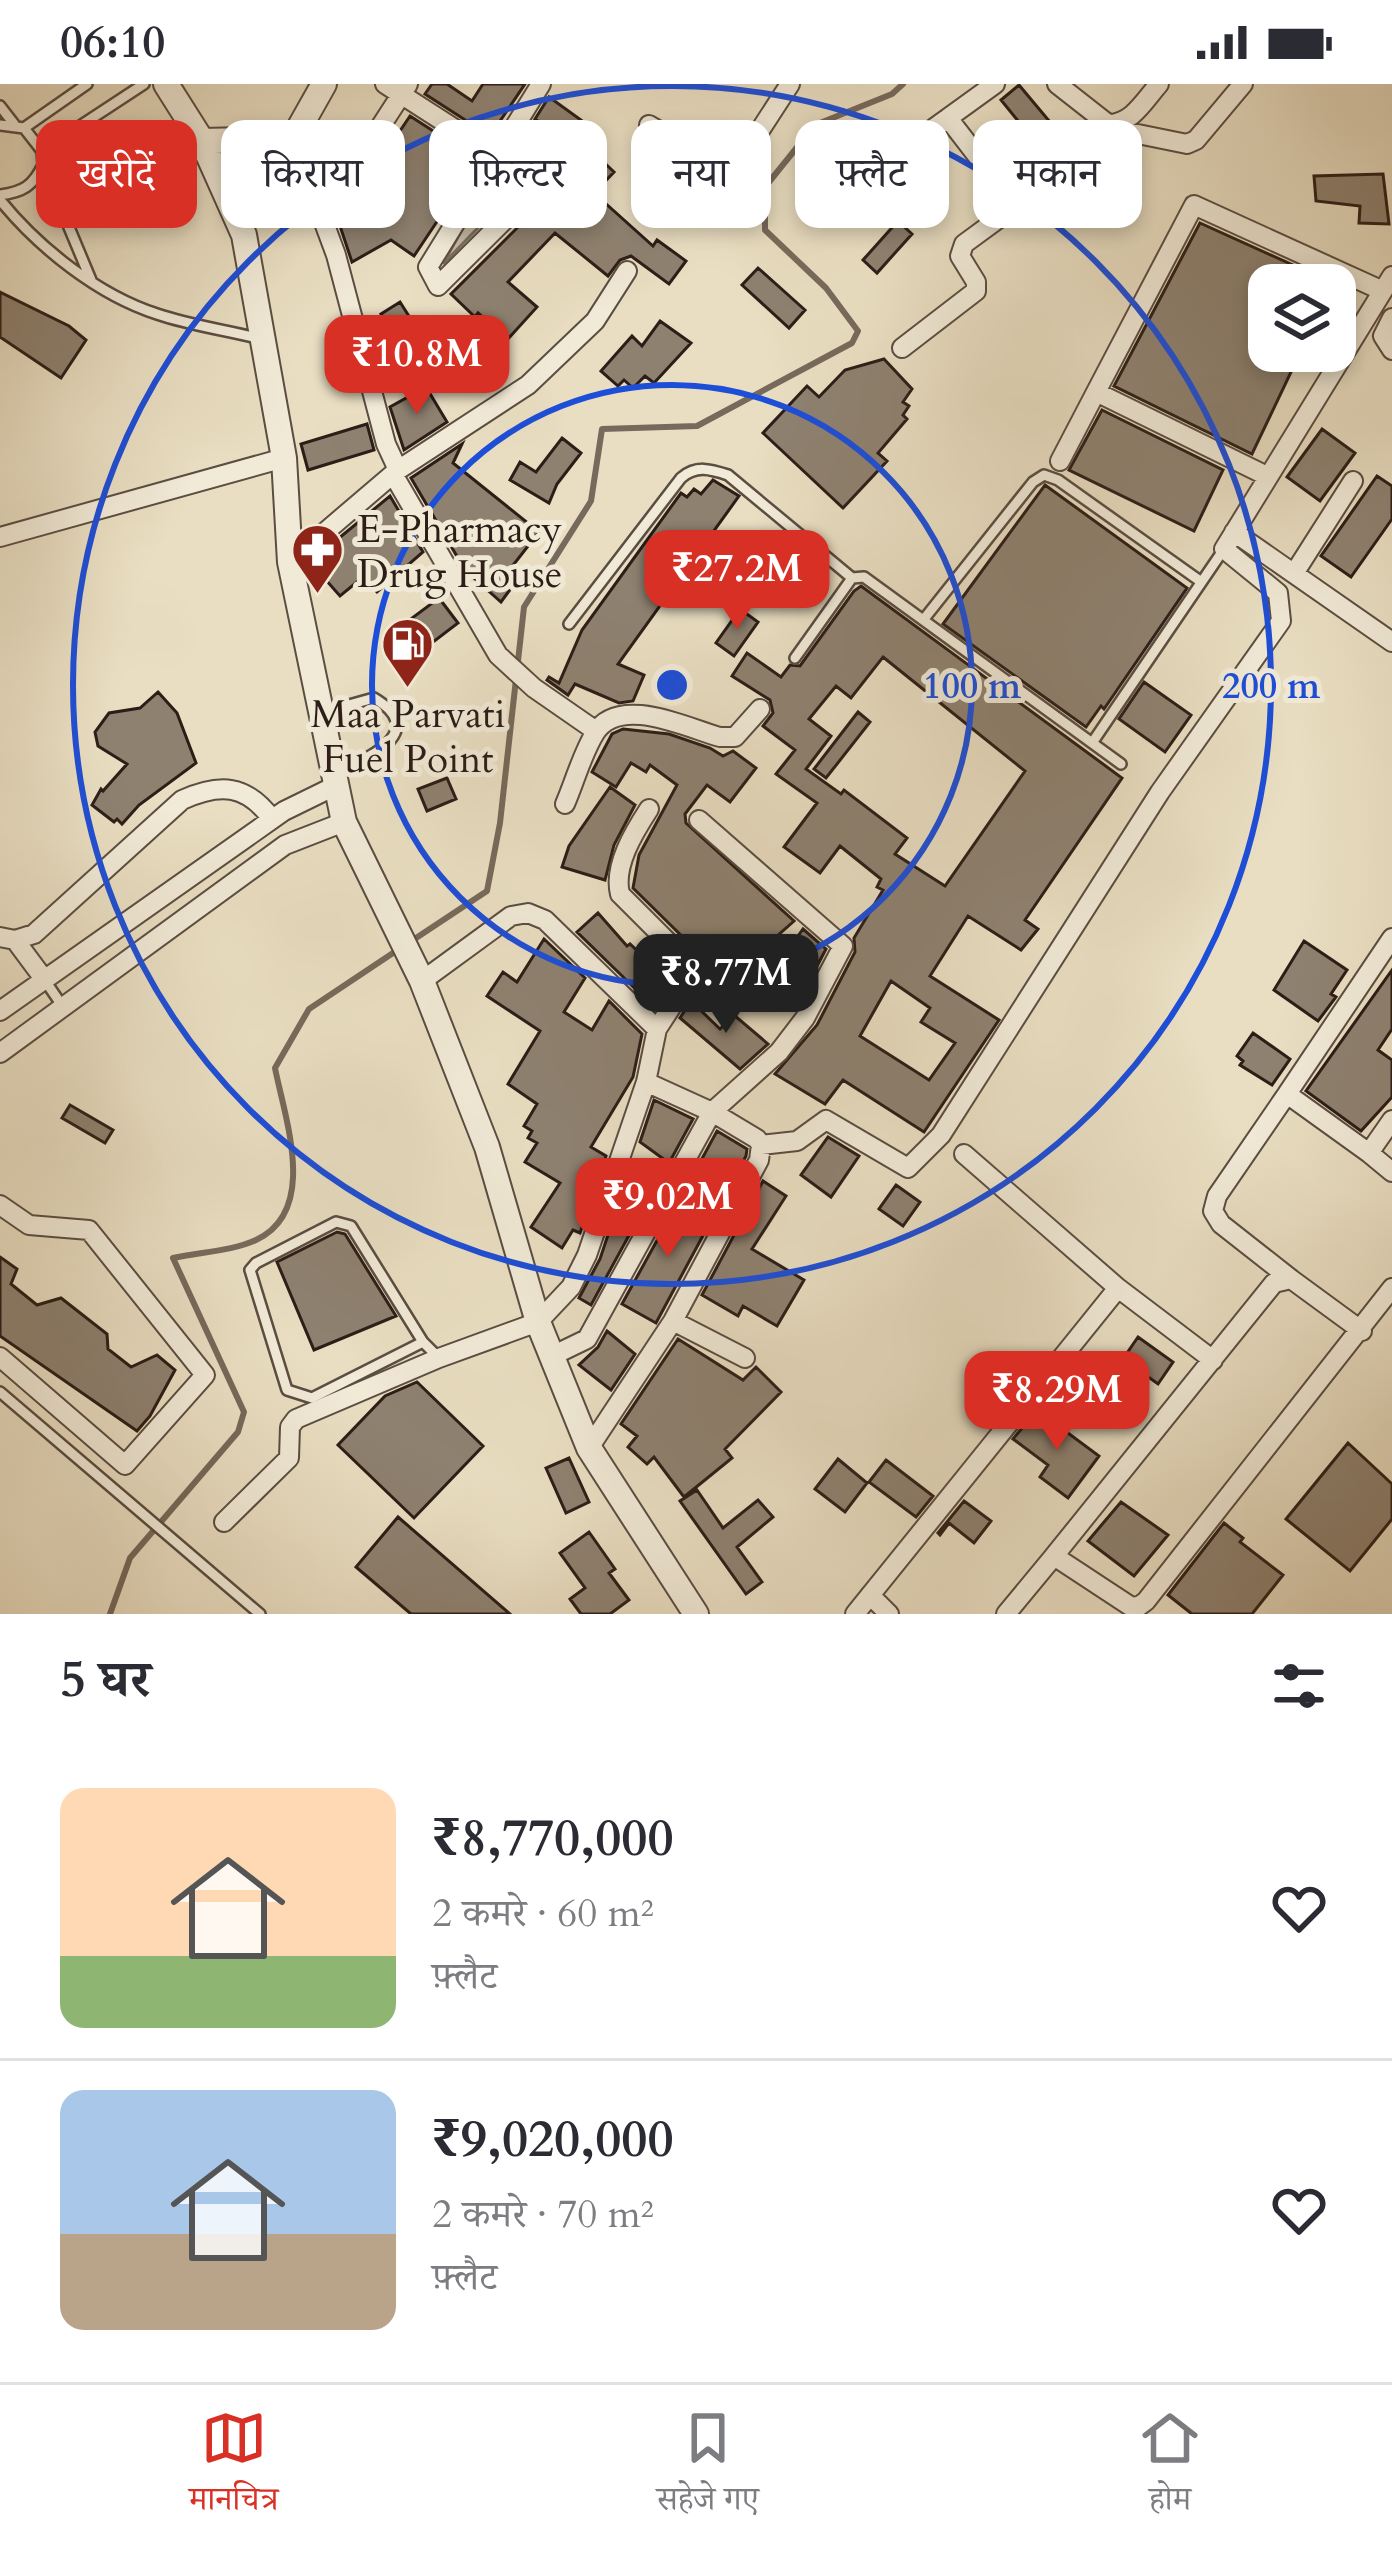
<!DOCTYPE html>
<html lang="hi">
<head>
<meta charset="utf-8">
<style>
  :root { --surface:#fff; --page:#f2f2f3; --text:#2b2b33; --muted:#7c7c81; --line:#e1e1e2; --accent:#d93025 }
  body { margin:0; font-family:Cardo,"Noto Serif Devanagari",serif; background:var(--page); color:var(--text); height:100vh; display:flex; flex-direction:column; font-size:45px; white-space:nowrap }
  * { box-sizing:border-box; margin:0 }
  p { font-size:39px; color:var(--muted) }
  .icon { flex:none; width:66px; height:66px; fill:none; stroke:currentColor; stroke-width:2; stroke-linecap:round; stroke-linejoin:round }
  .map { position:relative; height:1530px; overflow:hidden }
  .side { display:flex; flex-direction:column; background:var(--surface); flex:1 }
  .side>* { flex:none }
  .guide { position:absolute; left:36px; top:36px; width:1320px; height:108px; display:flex; gap:24px }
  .controls { position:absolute; left:1248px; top:180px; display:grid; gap:24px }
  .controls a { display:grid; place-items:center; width:108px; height:108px; border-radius:24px; background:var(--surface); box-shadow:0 6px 18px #0003; font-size:60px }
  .price { position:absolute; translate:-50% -102px; padding:0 27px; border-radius:24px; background:var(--accent); color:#fff; font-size:39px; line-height:78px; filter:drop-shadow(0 3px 6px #0008) }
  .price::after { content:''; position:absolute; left:50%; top:72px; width:36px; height:27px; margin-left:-18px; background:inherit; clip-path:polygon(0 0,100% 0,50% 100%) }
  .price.on { background:#222; color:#fff }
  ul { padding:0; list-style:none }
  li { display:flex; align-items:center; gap:36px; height:300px; padding:0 60px }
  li+li { border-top:3px solid var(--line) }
  li span { display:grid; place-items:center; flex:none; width:336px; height:240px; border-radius:24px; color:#555 }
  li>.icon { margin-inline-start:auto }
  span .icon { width:144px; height:144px; fill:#fffc; stroke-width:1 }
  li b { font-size:51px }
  h2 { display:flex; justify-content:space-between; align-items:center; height:144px; padding:0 60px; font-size:51px }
  .tag { padding:0 42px; border-radius:24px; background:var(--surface); box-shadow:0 6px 18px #0003; font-size:42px; line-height:108px }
  .tag.on { background:var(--accent); color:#fff }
  .status { display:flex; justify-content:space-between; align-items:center; height:84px; padding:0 60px; background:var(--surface); direction:ltr }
  .status svg { height:33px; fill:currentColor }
  .tabs { display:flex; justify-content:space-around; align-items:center; height:168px; border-top:3px solid var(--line); background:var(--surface); font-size:33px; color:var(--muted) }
  .tabs a { display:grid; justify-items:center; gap:6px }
  .tabs .on { color:var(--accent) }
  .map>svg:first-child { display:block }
  .green { fill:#c9bda5; stroke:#7a6d5e; stroke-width:3 }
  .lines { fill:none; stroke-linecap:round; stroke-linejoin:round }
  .stream { stroke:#77695b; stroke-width:6 }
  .building { fill:#8e8170; stroke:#2c1d17; stroke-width:3; fill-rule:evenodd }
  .service-casing { stroke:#5b4d42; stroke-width:14 }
  .minor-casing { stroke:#5b4d42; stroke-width:22 }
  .tertiary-casing { stroke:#5b4d42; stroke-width:28 }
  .service { stroke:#f1ead7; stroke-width:9 }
  .minor { stroke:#f1ead7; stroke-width:18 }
  .tertiary { stroke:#f1ead7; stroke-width:24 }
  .ring { fill:none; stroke:#1d4ed8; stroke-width:6 }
  .labels { text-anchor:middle; stroke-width:10; stroke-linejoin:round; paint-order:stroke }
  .poi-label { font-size:39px; fill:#2c1d17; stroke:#f1ead7; text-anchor:start }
  .centre { fill:#1d4ed8; stroke:#f1ead7; stroke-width:6 }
  .ring-label { font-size:36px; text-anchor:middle; font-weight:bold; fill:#1d4ed8; stroke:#f1ead7; stroke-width:10; stroke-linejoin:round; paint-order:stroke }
</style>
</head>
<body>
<div class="status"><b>06:10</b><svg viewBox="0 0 49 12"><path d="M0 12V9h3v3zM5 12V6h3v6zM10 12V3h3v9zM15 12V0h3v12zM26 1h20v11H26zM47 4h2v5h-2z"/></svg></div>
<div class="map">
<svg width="1392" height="1530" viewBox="0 0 1392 1530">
  <rect width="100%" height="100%" fill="#e9dec2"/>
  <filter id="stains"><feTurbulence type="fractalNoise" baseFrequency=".00167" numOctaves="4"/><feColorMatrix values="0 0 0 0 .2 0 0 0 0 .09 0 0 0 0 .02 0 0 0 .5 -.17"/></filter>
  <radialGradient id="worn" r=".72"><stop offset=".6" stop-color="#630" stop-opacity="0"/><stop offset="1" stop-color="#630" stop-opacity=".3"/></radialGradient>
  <path class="green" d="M506,66L533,87L443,180Z"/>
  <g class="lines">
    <path class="stream" d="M410,858L487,807L500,739L524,523L591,417L602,345L697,342L852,259L858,247L826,204L765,146V103L815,41L892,10L903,0
      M110,1530L130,1474L238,1348L244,1328L173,1174C199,1168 233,1167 256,1156C319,1127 285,1035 275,984L309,925L399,865"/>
  </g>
  <path class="building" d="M432,0H447L472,17L483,0H525L490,52L425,10Z
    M1019,1L1050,38L1031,53L1001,16Z
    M549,13L581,36L566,57L535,35Z
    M410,32L478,76L414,172L391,156L352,178L339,139L370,121L357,111Z
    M590,65L614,88L594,109L653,162L657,156L686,177L669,200L631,172L620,176L608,192L555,149L508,198L537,223L508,255L478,229L475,233L451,210L583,78Z
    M1383,90L1389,140L1359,139L1360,122L1316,117L1314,92Z
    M676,100L704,119L690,140L661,121Z
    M898,137L912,150L877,189L863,176Z
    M1200,139L1337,201H1269V267H1301L1252,370L1114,302Z
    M758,184L805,226L789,244L742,201Z
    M0,208L69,242L86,256L61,294L0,253Z
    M400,218L419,248L394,264L383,246L389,242L381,230Z
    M660,237L691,259L654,299L645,292L633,304L624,296L618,302L601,287L632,252L642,262Z
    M884,275L912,305L903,318L909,322L903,331L907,335L878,369L887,377L843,424L763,349L807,302L819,313L845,286Z
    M426,303L447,338L404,366L390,323Z
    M1102,326L1223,386L1194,447L1069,386Z
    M367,340L374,366L308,386L301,360Z
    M1322,345L1355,369L1320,417L1287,393Z
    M562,354L581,369L557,400L549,419L510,396L520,378L536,388Z
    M462,360L453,379L539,448L507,489L517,496L501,518L465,486L411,394Z
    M1377,392L1392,402V435L1351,493L1321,472Z
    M713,396L739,412L618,580L644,591L633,617L619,619L575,600L568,611L547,596L549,593L559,599L582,546L681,409L687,413L694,405L701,410Z
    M1045,401L1187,504L1104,625L1101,622L1086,643L943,540Z
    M390,412L423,468L377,508L363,493L340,512L310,478Z
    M861,502L1122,694L1025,836L1038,845L1021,866L968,832L930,892L999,936L924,1048L843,996L825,1020L775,990L817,941L855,868L854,854L883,806L877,803L881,795L840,762L820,789L784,763L817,719L776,690L795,666L763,642L773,629L770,616L732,592L747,569L781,593L790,581L800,582L854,507ZM883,573L1025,687L945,802L895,770L907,754L844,706L841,710L806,685L831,652L809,635L836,602L851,614ZM891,897L930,924L921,938L955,959L929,996L860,952Z
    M439,514L458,539L420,568L400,543Z
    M740,525L758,538L734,572L716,559Z
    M1144,598L1191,631L1165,668L1119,635Z
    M158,608L177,629L196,679L139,721L122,740L117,735L114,738L92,721L101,705L103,707L127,680L98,662L95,648L109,629L140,624Z
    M858,628L870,638L826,694L814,685Z
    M623,645L669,650L710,664L723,672L733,667L756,684L730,718L707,701L685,730L686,739L794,837L717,905L705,893L697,867L633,804L639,771L677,701L650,681L646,688L631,679L616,703L592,688L612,650Z
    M447,694L456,715L427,727L418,705Z
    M610,703L635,721L614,761L605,796L562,783L569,762Z
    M598,829L627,862L630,860L671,899L655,924L577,848Z
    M803,845L826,865L798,918L767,896Z
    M544,855L585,894L564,928L592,946L609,917L642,950L633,993L591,1063L606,1072L580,1149L573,1146L562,1164L531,1143L560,1099L525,1078L537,1059L528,1054L532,1047L524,1042L537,1020L508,1000L540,947L487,912L503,888L517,898Z
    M1304,857L1347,886L1331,910L1336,913L1318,937L1274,906Z
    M1392,886V945L1378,966L1392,976V1013L1361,1047L1306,1007Z
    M691,917L720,945L734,931L768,960L740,985L680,934Z
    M1253,949L1290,975L1272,1001L1240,981L1243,977L1237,972Z
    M654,1016L693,1035L669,1079L640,1058Z
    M70,1021L113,1046L105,1059L62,1034Z
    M717,1047L747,1065L746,1072L738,1087L719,1076L703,1104L691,1095Z
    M828,1053L859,1072L831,1113L801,1091Z
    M630,1085L657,1100L591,1221L579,1214L600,1175Z
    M763,1097L786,1112L752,1165L804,1196L777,1242L743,1222L738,1232L702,1211Z
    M896,1101L920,1118L903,1142L879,1125Z
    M681,1113L714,1131L656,1239L622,1220Z
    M337,1148L345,1150L396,1232L314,1266L277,1178Z
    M0,1173L17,1185L11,1200L37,1221L61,1214L107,1250L108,1265L131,1283L157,1271L175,1286L150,1332L137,1347L0,1252Z
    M607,1247L635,1270L611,1306L579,1281L598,1263Z
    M1138,1253L1173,1278L1158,1300L1123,1275Z
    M678,1255L743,1296L756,1283L781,1308L725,1365L732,1374L684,1413L654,1373L647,1380L628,1363L637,1352L621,1340Z
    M417,1298L483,1362L414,1434L338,1361L385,1312Z
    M1037,1326L1099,1372L1068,1414L1040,1393L1048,1381L1013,1355Z
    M1348,1359L1392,1400V1435L1350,1487L1286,1435Z
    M569,1374L589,1418L566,1429L546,1384Z
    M838,1375L867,1399L845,1428L815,1405Z
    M886,1376L933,1412L916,1433L869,1398Z
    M697,1406L723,1444L758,1416L773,1433L737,1463L762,1498L746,1510L680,1417Z
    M964,1417L991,1437L974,1459L949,1439L940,1451L938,1449Z
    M1121,1418L1168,1451L1134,1492L1088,1457Z
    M398,1433L510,1530H411L356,1483Z
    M1224,1439L1243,1454L1240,1458L1283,1491L1252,1530H1192L1168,1511Z
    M589,1448L615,1485L609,1489L629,1516L610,1530H581L570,1515L585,1504L560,1469Z"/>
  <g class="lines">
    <defs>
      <path id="service" d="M0,22L14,40
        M0,41L24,44L42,67L43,81L91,196
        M24,44L87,0
        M42,67L144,0
        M0,111C23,108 33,102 43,81
        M0,116C39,164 98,211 157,230C189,241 225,246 257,254
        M924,535L1033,398L1044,391L1058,396L1200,497
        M569,540L681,394C696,381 710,385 728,391L852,494
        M795,574L852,494L864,493L1121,680
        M324,628L374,614C431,648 366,675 337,689
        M1092,659L1224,465
        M44,895L63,923
        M423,1258L312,1314L287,1306L250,1186L256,1179L336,1138L351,1142L423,1258L439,1274
        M0,1308L260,1530"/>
      <path id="minor" d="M385,0L497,72
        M541,0L428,183L438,202L573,68
        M1057,0L1108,40C1132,40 1144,17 1159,0
        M948,34L1015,121
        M649,41L727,87L735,85L790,0
        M293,55L336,171L386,360L398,386L393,390L498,571L534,604L596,647
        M876,86L995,0
        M233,126L272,81L271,55
        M322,133L408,0
        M1392,234L1383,252L1392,266
        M902,264L976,207V198L960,172L964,160L1106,56L1128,48L1187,60L1196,56L1243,0
        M1096,308L1194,121L1383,207
        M1060,377L1096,308L1267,392
        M398,386L528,301L595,237L627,187
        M1234,448L1392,558
        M0,453L284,374
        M290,478L393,390
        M1295,488L1353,397
        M565,720C575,697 582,670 595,649C619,610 687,644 720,653H735L760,625
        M0,853L15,856L34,850L182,716C220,699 246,700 272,735
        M1392,854L1287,1010L1369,1069L1392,1036
        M15,856L44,895
        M422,897L511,832L528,829L545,836L657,945
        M0,927L284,727L335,702
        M0,969L285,761L344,738
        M1287,1010L1217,1112L1213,1127L1221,1140L1291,1195
        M761,1061L797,1057L826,1036L908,1084L941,1051L1160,708L1281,537L1278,509L1224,465L1392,192
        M1369,1069L1392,1088
        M0,1121L29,1141L89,1146L205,1291L125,1381L0,1273
        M1118,1204L1213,1276
        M673,1237L745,1274
        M554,1271L587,1255L712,1028L779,968L805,934L843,862L699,736
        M589,1364L673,1237L759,1076L761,1061L757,1055L712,1028L646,998
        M224,1438L289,1374L290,1343L296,1335L439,1274L538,1238L571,1203L587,1171L646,998L657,945L692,891L687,877L620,810C613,782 634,748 649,725
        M1054,1472L1274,1199L1291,1195L1362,1247
        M870,1511L889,1530
        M855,1530L1118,1204L964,1070
        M1006,1530L1054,1472L1130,1522L1138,1523L1146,1517L1392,1204"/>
      <path id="tertiary" d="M166,0L202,57L244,151L284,374L290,478L344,738L422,897L487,1063L538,1238L589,1364L696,1530
        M202,57L293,55L324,0"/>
    </defs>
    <use href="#service" class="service-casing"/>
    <use href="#minor" class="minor-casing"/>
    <use href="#tertiary" class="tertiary-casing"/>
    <use href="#service" class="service"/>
    <use href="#minor" class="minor"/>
    <use href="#tertiary" class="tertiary"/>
  </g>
  <g class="ring">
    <circle cx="672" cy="601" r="300"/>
    <circle cx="672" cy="601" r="599"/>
  </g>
  <defs>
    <symbol id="pharmacy-pin" viewBox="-11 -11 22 30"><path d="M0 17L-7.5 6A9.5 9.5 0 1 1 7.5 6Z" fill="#8f2418" stroke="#f1ead7"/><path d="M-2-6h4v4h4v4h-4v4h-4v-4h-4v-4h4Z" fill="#fff"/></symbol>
    <symbol id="fuel-pin" viewBox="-11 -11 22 30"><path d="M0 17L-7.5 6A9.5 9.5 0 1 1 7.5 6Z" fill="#8f2418" stroke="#f1ead7"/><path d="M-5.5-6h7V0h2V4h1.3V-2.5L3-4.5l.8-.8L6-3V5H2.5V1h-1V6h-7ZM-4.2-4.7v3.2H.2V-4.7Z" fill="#fff"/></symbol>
  </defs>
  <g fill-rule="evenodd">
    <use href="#pharmacy-pin" x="288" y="436" width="59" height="81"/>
    <use href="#fuel-pin" x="378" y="530" width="59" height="81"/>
  </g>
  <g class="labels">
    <g class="poi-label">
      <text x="357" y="458">E-Pharmacy<tspan x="357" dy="45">Drug House</tspan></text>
      <text x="408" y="643" text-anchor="middle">Maa Parvati<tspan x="408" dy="45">Fuel Point</tspan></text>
    </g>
  </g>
  <circle cx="672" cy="601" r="18" class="centre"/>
  <g class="ring-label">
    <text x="972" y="614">100 m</text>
    <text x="1271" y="614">200 m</text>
  </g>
  <rect width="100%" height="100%" filter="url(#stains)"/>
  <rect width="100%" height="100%" fill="url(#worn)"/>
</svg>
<div class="controls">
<a><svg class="icon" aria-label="layers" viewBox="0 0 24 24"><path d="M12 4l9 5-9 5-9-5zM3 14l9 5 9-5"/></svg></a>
</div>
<b class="price" style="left:417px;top:333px">₹10.8M</b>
<b class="price" style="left:737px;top:548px">₹27.2M</b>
<b class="price on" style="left:726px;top:952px">₹8.77M</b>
<b class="price" style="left:668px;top:1176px">₹9.02M</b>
<b class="price" style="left:1057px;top:1369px">₹8.29M</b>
<div class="guide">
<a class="tag on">खरीदें</a>
<a class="tag">किराया</a>
<a class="tag">फ़िल्टर</a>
<a class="tag">नया</a>
<a class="tag">फ़्लैट</a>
<a class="tag">मकान</a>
</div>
</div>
<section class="side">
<h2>5 घर<svg class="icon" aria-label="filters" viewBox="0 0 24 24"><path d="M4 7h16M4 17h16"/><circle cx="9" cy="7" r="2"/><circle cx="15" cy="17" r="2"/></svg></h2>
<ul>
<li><span style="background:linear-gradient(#ffd9b3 70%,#8fb573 0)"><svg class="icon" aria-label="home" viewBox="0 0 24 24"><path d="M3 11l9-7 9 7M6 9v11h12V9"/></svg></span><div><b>₹8,770,000</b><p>2 कमरे · 60 m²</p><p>फ़्लैट</p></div><svg class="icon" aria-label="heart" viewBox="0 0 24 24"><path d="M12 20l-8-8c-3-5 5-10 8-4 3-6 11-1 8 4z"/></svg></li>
<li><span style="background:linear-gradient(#a9c7e8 60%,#b9a48a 0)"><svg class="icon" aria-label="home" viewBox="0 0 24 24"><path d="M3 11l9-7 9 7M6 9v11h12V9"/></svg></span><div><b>₹9,020,000</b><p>2 कमरे · 70 m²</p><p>फ़्लैट</p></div><svg class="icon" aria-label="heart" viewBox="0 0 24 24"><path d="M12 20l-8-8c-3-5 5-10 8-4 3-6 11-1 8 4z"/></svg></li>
</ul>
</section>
<nav class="tabs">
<a class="on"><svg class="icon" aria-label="map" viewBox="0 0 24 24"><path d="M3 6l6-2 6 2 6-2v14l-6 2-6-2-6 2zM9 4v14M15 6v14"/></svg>मानचित्र</a>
<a><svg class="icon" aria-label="saved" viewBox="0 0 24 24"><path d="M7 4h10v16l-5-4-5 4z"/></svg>सहेजे गए</a>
<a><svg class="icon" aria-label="home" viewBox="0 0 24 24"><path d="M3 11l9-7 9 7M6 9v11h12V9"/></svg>होम</a>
</nav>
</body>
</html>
